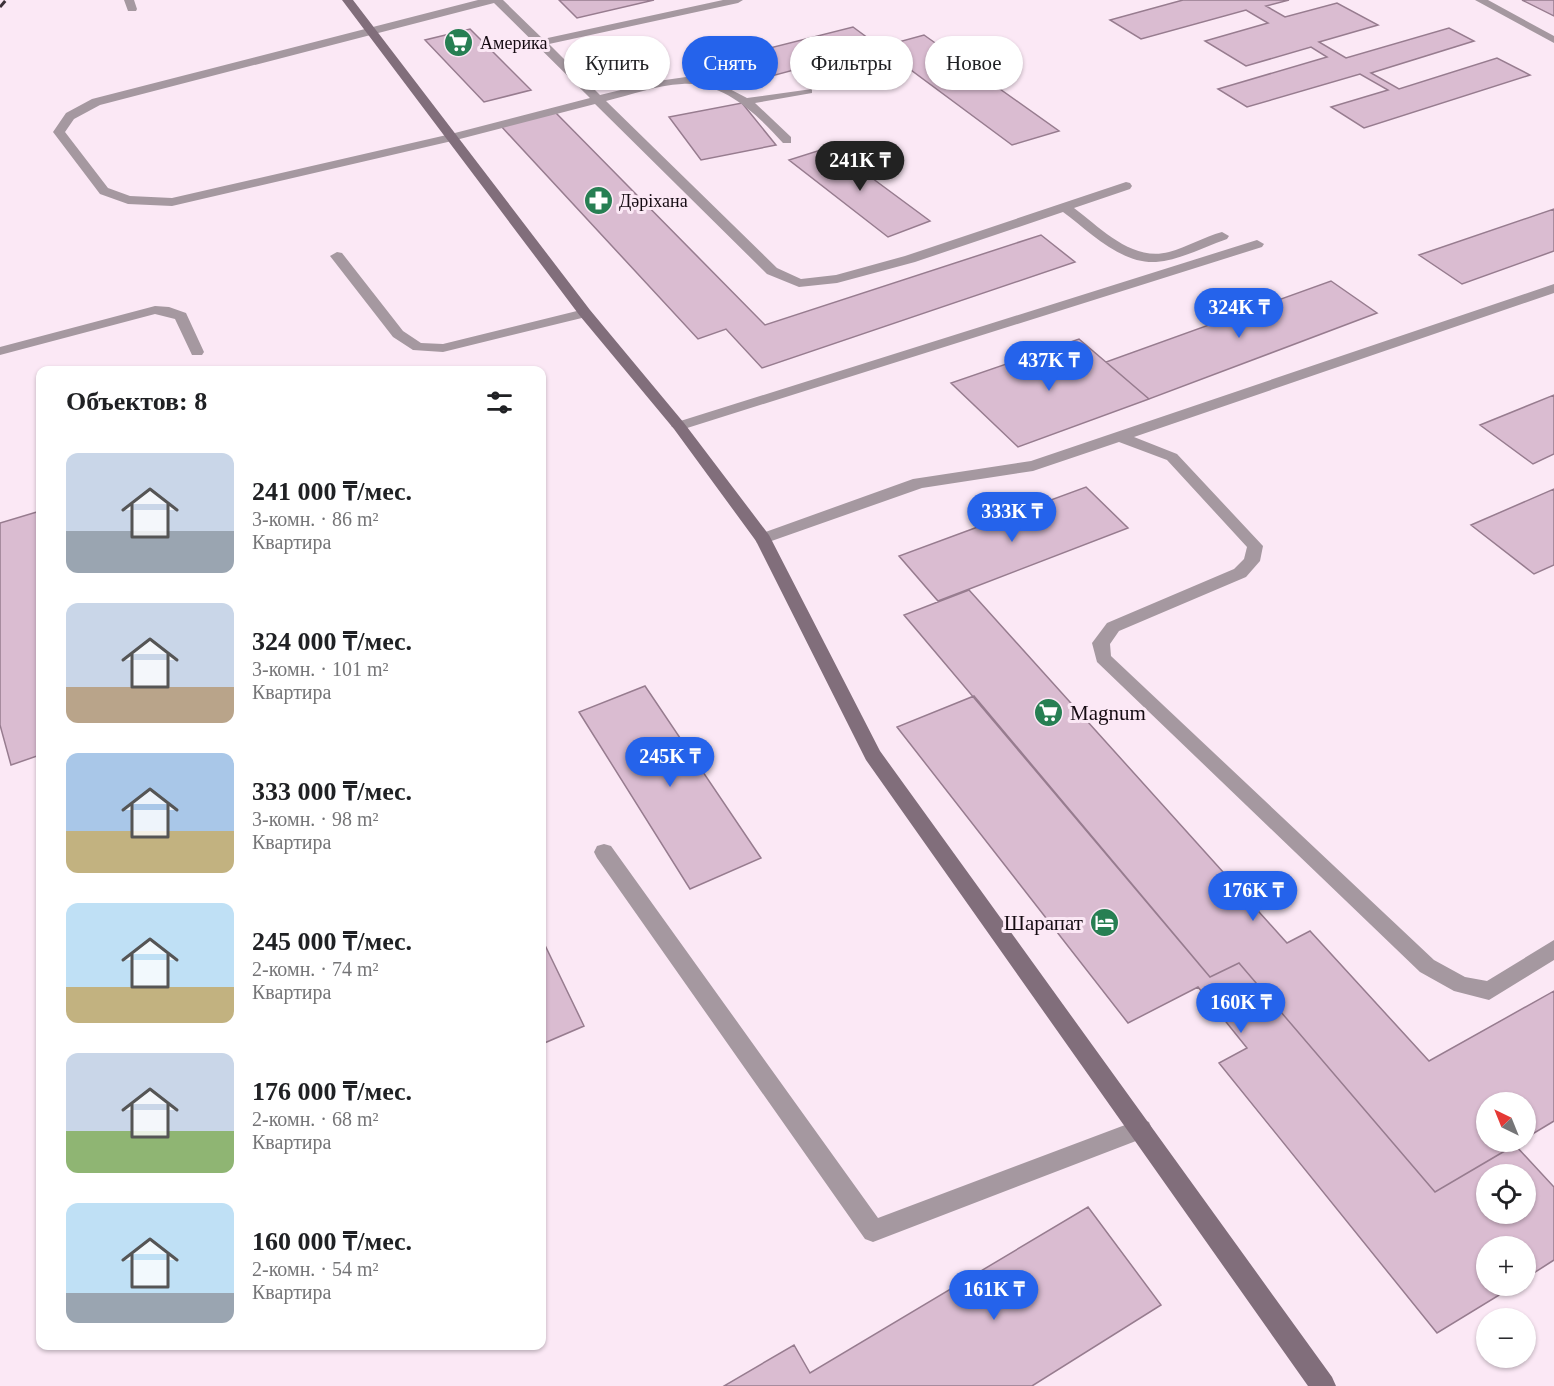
<!DOCTYPE html>
<html lang="ru">
<head>
<meta charset="utf-8">
<style>
  :root { --surface:#fff; --page:#f2f2f2; --text:#202124; --muted:#757577; --accent:#2563eb }
  body { margin:0; font-family:"Times New Roman",serif; background:var(--page); color:var(--text); height:100vh; display:flex; flex-direction:column; font-size:22px; white-space:nowrap }
  * { box-sizing:border-box; margin:0 }
  p { font-size:20px; color:var(--muted) }
  .icon { flex:none; width:33px; height:33px; fill:none; stroke:currentColor; stroke-width:2; stroke-linecap:round; stroke-linejoin:round }
  .map { position:relative; flex:1; overflow:hidden }
  .drawer { position:absolute; left:36px; top:366px; width:510px; height:984px; display:flex; flex-direction:column; background:var(--surface); border-radius:12px; box-shadow:0 2px 4px #0004 }
  .drawer>* { flex:none }
  .top-card { position:absolute; left:564px; top:36px; width:570px; height:54px; display:flex; gap:12px }
  .needle { width:39px; rotate:317deg }
  .tools { position:absolute; left:1476px; top:1092px; display:grid; gap:12px }
  .tools a { display:grid; place-items:center; width:60px; height:60px; border-radius:50%; background:var(--surface); box-shadow:0 2px 4px #0004; font-size:30px }
  .price { position:absolute; translate:-50% -51px; padding:0 14px; border-radius:21px; background:var(--accent); color:#fff; font-size:20px; line-height:39px; filter:drop-shadow(0 2px 3px #0008) }
  .price::after { content:''; position:absolute; left:50%; top:36px; width:18px; height:14px; margin-left:-9px; background:inherit; clip-path:polygon(0 0,100% 0,50% 100%) }
  .price.selected { background:#222; color:#fff }
  ul { padding:0; list-style:none }
  li { display:flex; align-items:center; gap:18px; height:150px; padding:0 30px }
  li span { display:grid; place-items:center; flex:none; width:168px; height:120px; border-radius:12px; color:#555 }
  li>.icon { margin-inline-start:auto }
  span .icon { width:72px; height:72px; fill:#fffc; stroke-width:1 }
  li b { font-size:26px }
  h2 { display:flex; justify-content:space-between; align-items:center; height:72px; padding:0 30px; font-size:26px }
  .chip { padding:0 21px; border-radius:27px; background:var(--surface); box-shadow:0 2px 4px #0004; font-size:21px; line-height:54px }
  .chip.selected { background:var(--accent); color:#fff }
  .map>svg:first-child { display:block }
  .building { fill:#dabcd1; stroke:#977c8f; stroke-width:1.5; fill-rule:evenodd }
  .lines { fill:none; stroke-linecap:round; stroke-linejoin:round }
  .lane { fill:#a598a0; fill-rule:evenodd }
  .street { fill:#a598a0; fill-rule:evenodd }
  .secondary { fill:#816e7b; fill-rule:evenodd }
  .rail { stroke:#3b3038; stroke-width:3; stroke-dasharray:8 8; stroke-linecap:butt }
  .labels { text-anchor:middle; stroke-width:6; stroke-linejoin:round; paint-order:stroke }
  .far-poi-label { font-size:18px; fill:#150b12; stroke:#fbe8f5; text-anchor:start }
  .poi-label { font-size:21px; fill:#150b12; stroke:#fbe8f5; text-anchor:start }
</style>
</head>
<body>
<div class="map">
<svg width="1554" height="1386" viewBox="0 0 1554 1386">
  <rect width="100%" height="100%" fill="#fbe8f5"/>
  <path class="building" d="M559,0H654L577,18Z
    M1183,0H1289L1266,6L1285,17L1337,3L1378,25L1319,42L1346,58L1449,28L1474,41L1371,73L1399,89L1497,58L1530,75L1364,128L1331,107L1388,90L1360,74L1247,107L1218,89L1327,57L1311,47L1246,66L1205,41L1268,23L1246,10L1141,39L1110,20Z
    M1522,0H1554V16Z
    M853,27L880,47L745,83L719,61Z
    M470,29L531,90L484,102L425,40Z
    M924,35L1059,131L1012,145L880,47Z
    M742,103L776,145L701,160L669,117Z
    M554,111L765,325L1041,235L1075,262L762,368L726,329L698,339L500,125Z
    M830,147L930,221L888,237L789,160Z
    M1554,209V251L1462,284L1419,255Z
    M1331,281L1377,313L1149,399L1106,362Z
    M1079,339L1149,399L1018,447L951,383Z
    M1554,395V454L1533,464L1480,425Z
    M1086,487L1128,528L938,601L899,556Z
    M1554,489V565L1534,574L1471,525Z
    M40,511V755L11,765L0,725V523Z
    M969,590L1287,943L1310,931L1429,1061L1554,991V1121L1526,1138V1102H1486V1142H1520L1435,1192L1239,963L1210,977L904,615Z
    M645,686L761,858L690,889L579,712Z
    M974,696L1210,977L1239,963L1435,1192L1515,1145L1554,1187V1260L1526,1278V1246H1486V1286H1514L1437,1333L1219,1063L1247,1048L1198,987L1128,1023L897,727ZM1486,1174H1526V1214H1486Z
    M542,939L584,1026L542,1044Z
    M1088,1207L1161,1305L1032,1386H724L794,1345L810,1373Z"/>
  <g class="lines">
    <path class="lane" d="M124,0H134L137,9L136,11H128Z
      M478,0H503L543,39L723,0H743L738,3L549,44L600,95L658,81L686,77L720,84L747,98L812,89V93L755,103L791,137V143H783C758,115 723,81 682,84C657,85 631,95 606,101L777,268L801,279L836,275L905,256L1126,182L1130,183L1132,186L1130,189L1074,208C1101,228 1132,262 1169,252C1187,247 1204,237 1222,232L1229,236L1227,239C1204,247 1180,260 1156,262C1120,264 1089,231 1063,212L915,262L837,283L799,287L767,274L595,104L452,141L172,206L128,204L100,194L53,132L66,113L92,99ZM494,3L590,98L451,134L172,198L130,196L108,188L65,132L74,119L100,105Z
      M1475,0H1488L1554,36V43Z
      M1257,240L1264,244L1262,247L684,429L679,431L671,426L674,423Z
      M337,252L342,253L403,331L421,343L443,344L585,309L592,313L590,316L443,352L413,350L393,337L330,256Z
      M1554,284V293L1134,437L1177,454L1263,546L1260,561L1246,577L1119,631L1110,644L1111,656L1434,960L1465,977L1487,981L1554,940V960L1489,1000L1454,991L1420,972L1097,662L1092,643L1107,623L1234,569L1244,559L1247,547L1167,460L1119,442L1033,471L922,488L763,544L757,543L755,539L757,535L913,479L1031,461Z
      M155,306L169,307L186,313L204,352L202,355H192L175,319L155,314L0,355V347Z"/>
    <path class="street" d="M604,844L611,846L878,1218L1141,1119L1149,1122L1152,1129L1149,1136L873,1242L865,1239L597,858L594,852L597,846Z"/>
    <path class="secondary" d="M342,0H353L590,310L684,423L769,535L880,751L1332,1377L1336,1386H1308L866,760L756,541L674,429L580,316Z"/>
    <path class="rail" d="M0,7L6,0"/>
  </g>
  <defs>
    <symbol id="supermarket-disc" viewBox="-11 -11 22 22"><circle r="9.5" fill="#277f53" stroke="#fbe8f5"/><path d="M-6-5.5h2.5l.6 2H6L4.5 2H-2.5L-4.4-4H-6ZM-1.5 3.2a1.3 1.3 0 1 0 .1 0ZM3 3.2a1.3 1.3 0 1 0 .1 0Z" fill="#fff"/></symbol>
    <symbol id="pharmacy-disc" viewBox="-11 -11 22 22"><circle r="9.5" fill="#277f53" stroke="#fbe8f5"/><path d="M-2-6h4v4h4v4h-4v4h-4v-4h-4v-4h4Z" fill="#fff"/></symbol>
    <symbol id="hotel-disc" viewBox="-11 -11 22 22"><circle r="9.5" fill="#277f53" stroke="#fbe8f5"/><path d="M-6-4.5h1.5V1H6V5H4.5V3h-9V5H-6ZM-4 0a1.8 1.8 0 1 1 3.6 0ZM.5 0V-2.5h3Q6-2.5 6 0Z" fill="#fff"/></symbol>
  </defs>
  <g fill-rule="evenodd">
    <use href="#supermarket-disc" x="442" y="26" width="33" height="33"/>
    <use href="#pharmacy-disc" x="582" y="184" width="33" height="33"/>
    <use href="#supermarket-disc" x="1032" y="696" width="33" height="33"/>
    <use href="#hotel-disc" x="1088" y="906" width="33" height="33"/>
  </g>
  <g class="labels">
    <g class="far-poi-label">
      <text x="480" y="49">Америка</text>
      <text x="619" y="207">Дəріхана</text>
    </g>
    <g class="poi-label">
      <text x="1070" y="720">Magnum</text>
      <text x="1083" y="930" text-anchor="end">Шарапат</text>
    </g>
  </g>
</svg>
<div class="tools">
<a><svg class="needle" viewBox="-14 -14 28 28"><path d="M0-13l5 13h-10z" fill="#e53935"/><path d="M0 13l5-13h-10z" fill="#757577"/></svg></a>
<a><svg class="icon" aria-label="locate" viewBox="0 0 24 24"><circle cx="12" cy="12" r="6"/><path d="M12 2v4M12 18v4M2 12h4M18 12h4"/></svg></a>
<a>+</a>
<a>−</a>
</div>
<b class="price selected" style="left:860px;top:192px">241K ₸</b>
<b class="price" style="left:1239px;top:339px">324K ₸</b>
<b class="price" style="left:1049px;top:392px">437K ₸</b>
<b class="price" style="left:1012px;top:543px">333K ₸</b>
<b class="price" style="left:670px;top:788px">245K ₸</b>
<b class="price" style="left:1253px;top:922px">176K ₸</b>
<b class="price" style="left:1241px;top:1034px">160K ₸</b>
<b class="price" style="left:994px;top:1321px">161K ₸</b>
<div class="top-card">
<a class="chip">Купить</a>
<a class="chip selected">Снять</a>
<a class="chip">Фильтры</a>
<a class="chip">Новое</a>
</div>
<section class="drawer">
<h2>Объектов: 8<svg class="icon" aria-label="filters" viewBox="0 0 24 24"><path d="M4 7h16M4 17h16"/><circle cx="9" cy="7" r="2"/><circle cx="15" cy="17" r="2"/></svg></h2>
<ul>
<li><span style="background:linear-gradient(#c9d6e8 65%,#9aa5b1 0)"><svg class="icon" aria-label="home" viewBox="0 0 24 24"><path d="M3 11l9-7 9 7M6 9v11h12V9"/></svg></span><div><b>241 000 ₸/мес.</b><p>3-комн. · 86 m²</p><p>Квартира</p></div></li>
<li><span style="background:linear-gradient(#c9d6e8 70%,#b9a48a 0)"><svg class="icon" aria-label="home" viewBox="0 0 24 24"><path d="M3 11l9-7 9 7M6 9v11h12V9"/></svg></span><div><b>324 000 ₸/мес.</b><p>3-комн. · 101 m²</p><p>Квартира</p></div></li>
<li><span style="background:linear-gradient(#a9c7e8 65%,#c2b280 0)"><svg class="icon" aria-label="home" viewBox="0 0 24 24"><path d="M3 11l9-7 9 7M6 9v11h12V9"/></svg></span><div><b>333 000 ₸/мес.</b><p>3-комн. · 98 m²</p><p>Квартира</p></div></li>
<li><span style="background:linear-gradient(#bfe0f5 70%,#c2b280 0)"><svg class="icon" aria-label="home" viewBox="0 0 24 24"><path d="M3 11l9-7 9 7M6 9v11h12V9"/></svg></span><div><b>245 000 ₸/мес.</b><p>2-комн. · 74 m²</p><p>Квартира</p></div></li>
<li><span style="background:linear-gradient(#c9d6e8 65%,#8fb573 0)"><svg class="icon" aria-label="home" viewBox="0 0 24 24"><path d="M3 11l9-7 9 7M6 9v11h12V9"/></svg></span><div><b>176 000 ₸/мес.</b><p>2-комн. · 68 m²</p><p>Квартира</p></div></li>
<li><span style="background:linear-gradient(#bfe0f5 75%,#9aa5b1 0)"><svg class="icon" aria-label="home" viewBox="0 0 24 24"><path d="M3 11l9-7 9 7M6 9v11h12V9"/></svg></span><div><b>160 000 ₸/мес.</b><p>2-комн. · 54 m²</p><p>Квартира</p></div></li>
</ul>
</section>
</div>
</body>
</html>
